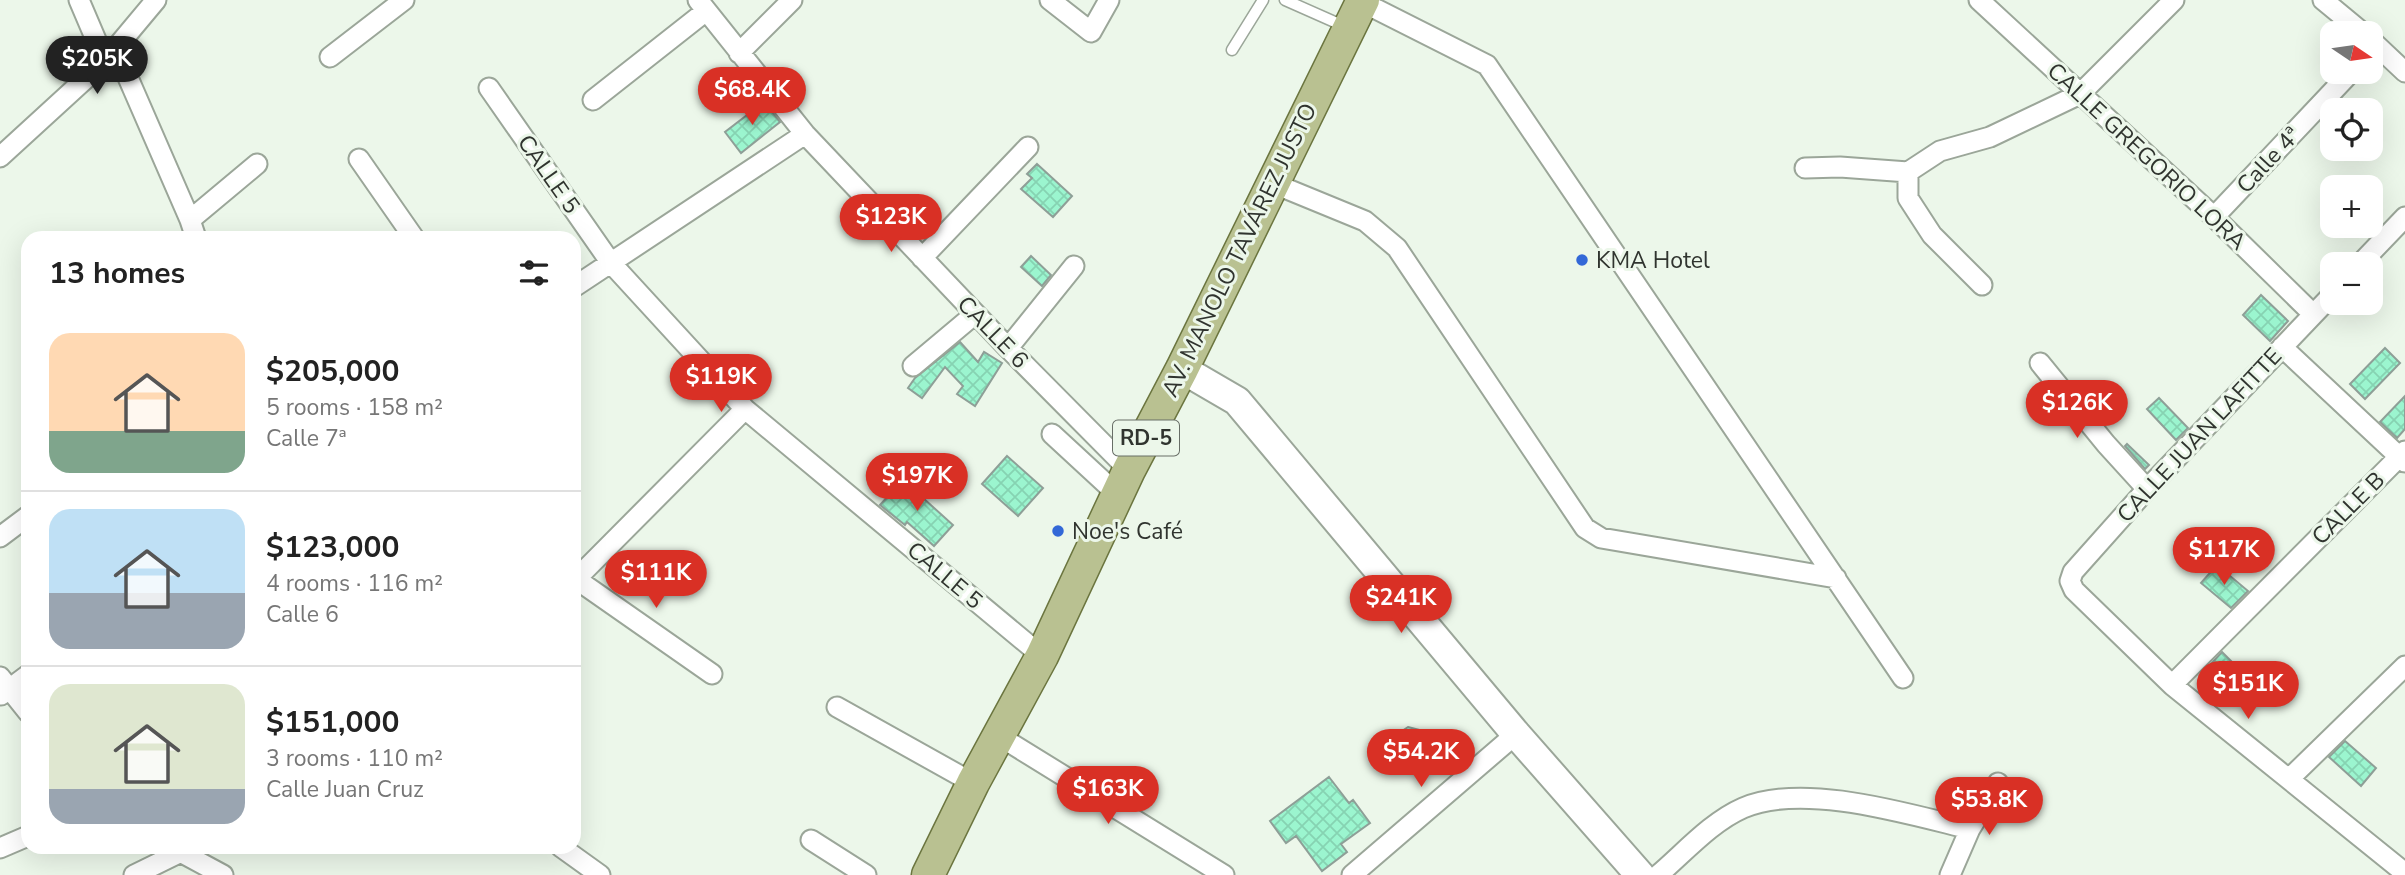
<!DOCTYPE html>
<html lang="en">
<head>
<meta charset="utf-8">
<style>
  :root { --surface:#fff; --page:#f2f2f2; --text:#222; --muted:#767676; --line:#e0e0e0; --accent:#d93025 }
  body { margin:0; font-family:"Nunito Sans",sans-serif; background:var(--page); color:var(--text); height:100vh; display:flex; flex-direction:column; font-size:26px; white-space:nowrap }
  * { box-sizing:border-box; margin:0 }
  p { font-size:23px; color:var(--muted) }
  .icon { flex:none; width:38px; height:38px; fill:none; stroke:currentColor; stroke-width:2; stroke-linecap:round; stroke-linejoin:round }
  .map { position:relative; flex:1; overflow:hidden }
  .sheet { position:absolute; left:21px; top:231px; width:560px; height:623px; display:flex; flex-direction:column; background:var(--surface); border-radius:21px; box-shadow:0 7px 28px #0002 }
  .sheet>* { flex:none }
  .needle { width:46px; rotate:103deg }
  .fabs { position:absolute; left:2320px; top:21px; display:grid; gap:14px }
  .fabs a { display:grid; place-items:center; width:63px; height:63px; border-radius:14px; background:var(--surface); box-shadow:0 7px 28px #0002; font-size:35px }
  .price { position:absolute; translate:-50% -60px; padding:0 16px; border-radius:24px; background:var(--accent); color:#fff; font-size:23px; line-height:46px; filter:drop-shadow(0 2px 4px #0008) }
  .price::after { content:''; position:absolute; left:50%; top:42px; width:21px; height:16px; margin-left:-10px; background:inherit; clip-path:polygon(0 0,100% 0,50% 100%) }
  .price.current { background:#222; color:#fff }
  ul { padding:0; list-style:none }
  li { display:flex; align-items:center; gap:21px; height:175px; padding:0 28px }
  li+li { border-top:2px solid var(--line) }
  li span { display:grid; place-items:center; flex:none; width:196px; height:140px; border-radius:21px; color:#555 }
  li>.icon { margin-inline-start:auto }
  span .icon { width:84px; height:84px; fill:#fffc; stroke-width:1 }
  li b { font-size:30px }
  h2 { display:flex; justify-content:space-between; align-items:center; height:84px; padding:0 28px; font-size:30px }
  .map>svg:first-child { display:block }
  .building { fill:url(#building-cross-hatch); stroke:#8e9f97; stroke-width:2 }
  .lines { fill:none; stroke-linecap:round; stroke-linejoin:round }
  .lane-casing { stroke:#9ba699; stroke-width:13 }
  .street-casing { stroke:#9ba699; stroke-width:23 }
  .secondary-casing { stroke:#9ba699; stroke-width:32 }
  .primary-casing { stroke:#6b753f; stroke-width:35 }
  .lane { stroke:#fff; stroke-width:10 }
  .street { stroke:#fff; stroke-width:19 }
  .secondary { stroke:#fff; stroke-width:28 }
  .primary { stroke:#b9c191; stroke-width:32 }
  .poi-dot { fill:#3368d7; stroke:#ecf7ea; stroke-width:2.5 }
  .labels { text-anchor:middle; stroke-width:6; stroke-linejoin:round; paint-order:stroke }
  .shield { fill:#ecf7ea; stroke:#686e67; stroke-width:2 }
  .shield-label { font-size:21px; font-weight:bold; fill:#30342f }
  .street-label { font-size:23px; fill:#30342f; stroke:#ecf7ea }
  .poi-label { font-size:23px; fill:#30342f; stroke:#ecf7ea; text-anchor:start }
</style>
</head>
<body>
<div class="map">
<svg width="2405" height="875" viewBox="0 0 2405 875">
  <defs>
    <pattern id="building-cross-hatch" width="8" height="8" patternUnits="userSpaceOnUse" patternTransform="scale(1.75)"><rect width="8" height="8" fill="#9bf5cf"/><path d="M0 0l8 8M0 8l8-8" fill="none" stroke="#86d3b2"/></pattern>
  </defs>
  <rect width="100%" height="100%" fill="#ecf7ea"/>
  <path class="building" d="M764,102L780,122L741,153L725,132Z
    M1037,164L1072,196L1053,217L1021,189L1032,178L1027,174Z
    M1031,256L1051,275L1042,286L1021,267Z
    M2261,295L2288,321L2270,341L2243,315Z
    M960,342L978,362L984,352L1002,363L975,406L957,394L963,386L945,367L922,398L908,388L915,378Z
    M2385,348L2400,363L2365,399L2350,384Z
    M2405,396V429L2397,438L2380,422Z
    M2159,398L2188,428L2176,440L2147,409Z
    M2127,444L2149,465L2145,469L2125,446Z
    M1007,456L1043,488L1018,516L982,484Z
    M903,480L953,525L934,546L907,522L905,525L880,505Z
    M2217,565L2248,591L2231,608L2201,583Z
    M2222,652L2241,671L2229,684L2210,665Z
    M1408,727L1423,731L1434,745L1427,762L1415,769L1401,766L1391,755L1393,737Z
    M2345,741L2376,768L2361,786L2329,757Z
    M1329,777L1349,803L1353,800L1370,823L1341,844L1347,852L1322,871L1296,836L1286,843L1270,821Z"/>
  <g class="lines">
    <defs>
      <path id="lane" d="M1285,0L1346,27
        M1232,50L1263,0"/>
      <path id="street" d="M79,0L105,61
        M698,0L805,134L1008,348L1129,470
        M1050,0L1091,32L1109,0
        M1979,0L2214,217L2313,314
        M2323,0L2363,33
        M1376,9L1487,65L1903,678
        M2371,40L2405,72
        M116,50L190,220L196,238
        M739,53L792,0
        M330,57L404,0
        M489,88L611,263L745,409L1042,656
        M593,100L706,11
        M0,157L105,61L156,0
        M359,159L414,238
        M1805,168L1840,167L1908,172
        M1287,189L1365,221L1397,248L1585,528L1601,538L1836,578
        M2214,217L2351,72
        M190,220L257,164
        M922,258L1028,147
        M2360,264L2405,217
        M1982,285L1932,235L1908,198V172L1940,151L1990,137L2080,94L2174,0
        M574,287L805,134
        M2333,294L2147,489L2073,572L2070,581L2074,590L2172,685L2405,873
        M2282,347L2405,462
        M1008,348L1074,266
        M2040,363L2106,444L2147,489
        M913,366L975,314
        M1052,434L1117,494
        M0,537L28,516
        M576,579L712,674
        M574,581L745,409
        M0,677L28,712
        M2172,685L2405,451
        M1,695L28,675
        M837,707L973,783
        M1012,744L1224,875
        M2289,779L2405,666
        M811,840L866,875
        M171,847L223,875
        M561,847L600,875
        M0,848L28,836
        M134,875L179,853
        M1352,875L1516,734
        M1658,875C1684,853 1711,822 1743,808C1803,782 1908,814 1970,829
        M1950,875L1970,829L1998,783"/>
      <path id="secondary" d="M1182,369L1237,401L1516,734L1640,875"/>
      <path id="primary" d="M928,875L973,783L1042,656L1129,470L1182,369L1363,0"/>
    </defs>
    <use href="#lane" class="lane-casing"/>
    <use href="#street" class="street-casing"/>
    <use href="#secondary" class="secondary-casing"/>
    <use href="#primary" class="primary-casing"/>
    <use href="#lane" class="lane"/>
    <use href="#street" class="street"/>
    <use href="#secondary" class="secondary"/>
    <use href="#primary" class="primary"/>
  </g>
  <g class="poi-dot">
    <circle cx="1582" cy="260" r="7"/>
    <circle cx="1058" cy="531" r="7"/>
  </g>
  <g class="labels">
    <rect class="shield" x="1113" y="420.5" width="66" height="35" rx="5"/>
    <g class="shield-label">
      <text x="1146" y="445">RD-5</text>
    </g>
    <g class="street-label">
      <text transform="translate(2147 156) rotate(43)" y="8">CALLE GREGORIO LORA</text>
      <text transform="translate(2268 160) rotate(-47)" y="8">Calle 4ª</text>
      <text transform="translate(549 174) rotate(55)" y="8">CALLE 5</text>
      <text transform="translate(1239 250) rotate(-64)" y="8">AV. MANOLO TAVÁREZ JUSTO</text>
      <text transform="translate(993 332) rotate(46)" y="8">CALLE 6</text>
      <text transform="translate(2199 435) rotate(-47)" y="8">CALLE JUAN LAFITTE</text>
      <text transform="translate(2348 508) rotate(-45)" y="8">CALLE B</text>
      <text transform="translate(945 575) rotate(40)" y="8">CALLE 5</text>
    </g>
    <g class="poi-label">
      <text x="1596" y="268">KMA Hotel</text>
      <text x="1072" y="539">Noe's Café</text>
    </g>
  </g>
</svg>
<div class="fabs">
<a><svg class="needle" viewBox="-14 -14 28 28"><path d="M0-13l5 13h-10z" fill="#e53935"/><path d="M0 13l5-13h-10z" fill="#767676"/></svg></a>
<a><svg class="icon" aria-label="locate" viewBox="0 0 24 24"><circle cx="12" cy="12" r="6"/><path d="M12 2v4M12 18v4M2 12h4M18 12h4"/></svg></a>
<a>+</a>
<a>−</a>
</div>
<b class="price current" style="left:97px;top:96px">$205K</b>
<b class="price" style="left:752px;top:127px">$68.4K</b>
<b class="price" style="left:891px;top:254px">$123K</b>
<b class="price" style="left:721px;top:414px">$119K</b>
<b class="price" style="left:2077px;top:440px">$126K</b>
<b class="price" style="left:917px;top:513px">$197K</b>
<b class="price" style="left:2224px;top:587px">$117K</b>
<b class="price" style="left:656px;top:610px">$111K</b>
<b class="price" style="left:1401px;top:635px">$241K</b>
<b class="price" style="left:2248px;top:721px">$151K</b>
<b class="price" style="left:1421px;top:789px">$54.2K</b>
<b class="price" style="left:1108px;top:826px">$163K</b>
<b class="price" style="left:1989px;top:837px">$53.8K</b>
<section class="sheet">
<h2>13 homes<svg class="icon" aria-label="filters" viewBox="0 0 24 24"><path d="M4 7h16M4 17h16"/><circle cx="9" cy="7" r="2"/><circle cx="15" cy="17" r="2"/></svg></h2>
<ul>
<li><span style="background:linear-gradient(#ffd9b3 70%,#7fa58c 0)"><svg class="icon" aria-label="home" viewBox="0 0 24 24"><path d="M3 11l9-7 9 7M6 9v11h12V9"/></svg></span><div><b>$205,000</b><p>5 rooms · 158 m²</p><p>Calle 7ª</p></div></li>
<li><span style="background:linear-gradient(#bfe0f5 60%,#9aa5b1 0)"><svg class="icon" aria-label="home" viewBox="0 0 24 24"><path d="M3 11l9-7 9 7M6 9v11h12V9"/></svg></span><div><b>$123,000</b><p>4 rooms · 116 m²</p><p>Calle 6</p></div></li>
<li><span style="background:linear-gradient(#dfe7d0 75%,#9aa5b1 0)"><svg class="icon" aria-label="home" viewBox="0 0 24 24"><path d="M3 11l9-7 9 7M6 9v11h12V9"/></svg></span><div><b>$151,000</b><p>3 rooms · 110 m²</p><p>Calle Juan Cruz</p></div></li>
</ul>
</section>
</div>
</body>
</html>
